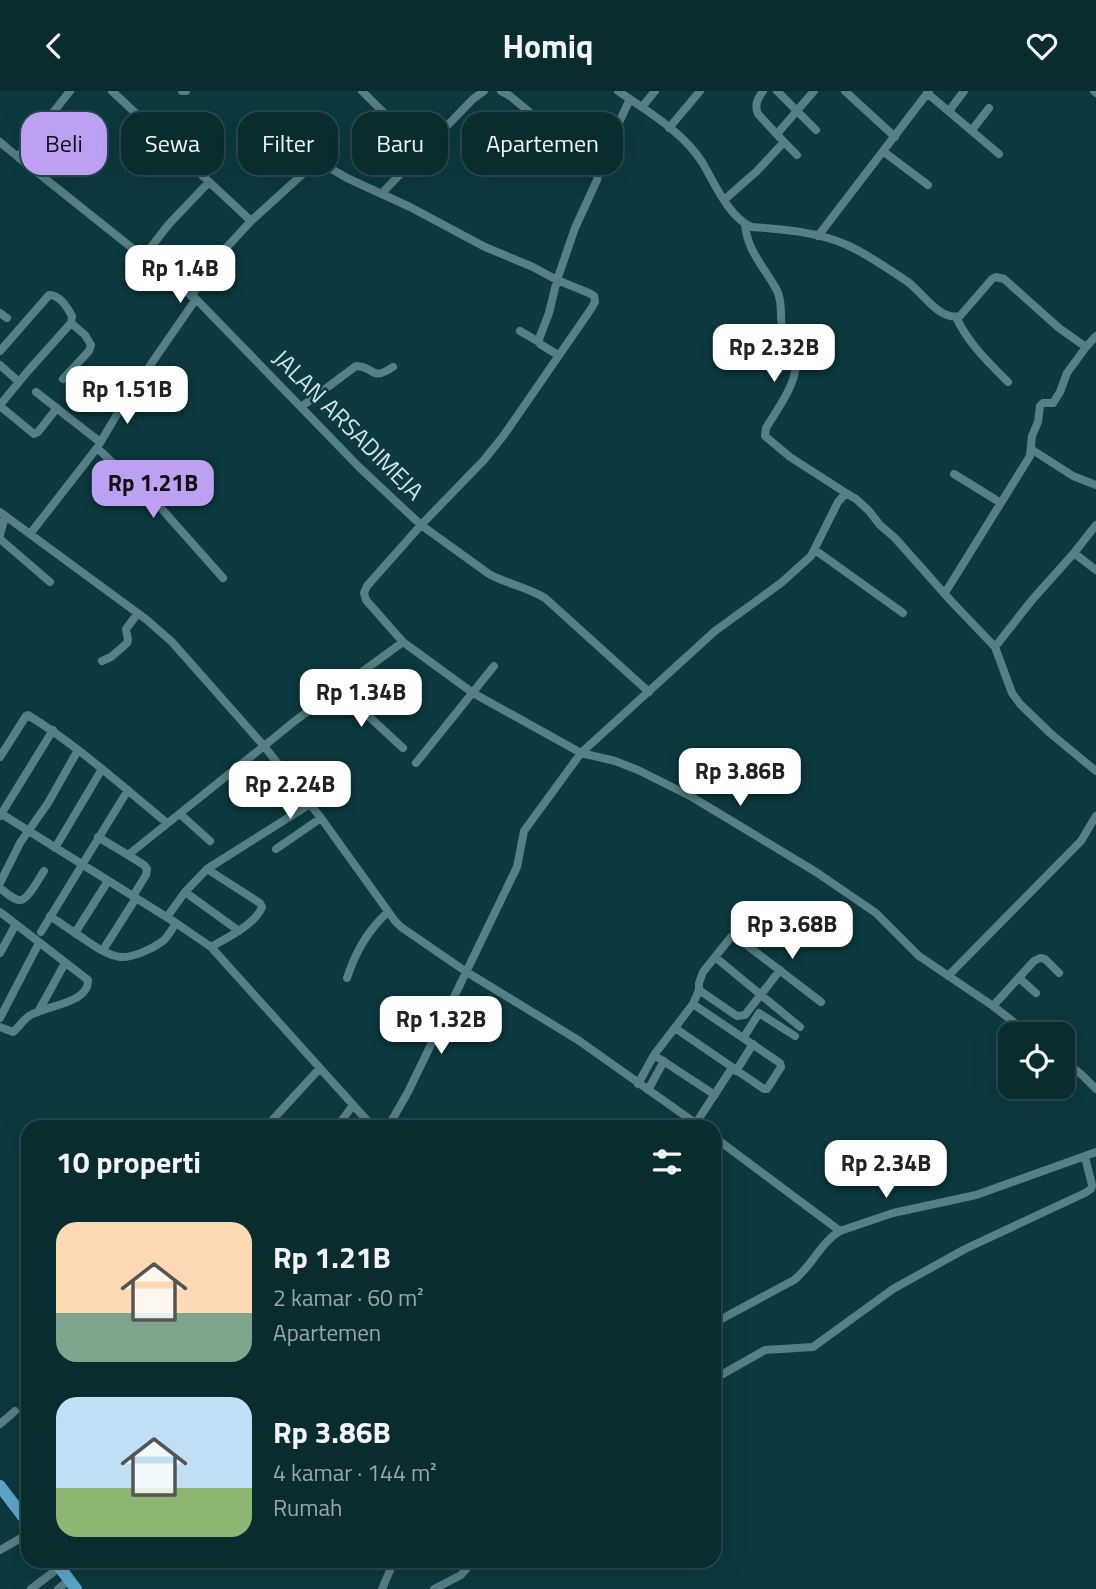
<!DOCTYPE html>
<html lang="id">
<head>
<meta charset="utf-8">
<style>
  :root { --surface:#092c2f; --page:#17383b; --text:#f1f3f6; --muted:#99a7aa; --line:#29484b; --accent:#bca0f2 }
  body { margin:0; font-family:"Titillium Web",sans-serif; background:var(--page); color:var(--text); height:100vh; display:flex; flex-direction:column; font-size:26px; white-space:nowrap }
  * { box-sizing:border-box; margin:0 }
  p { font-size:23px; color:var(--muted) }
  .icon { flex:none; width:38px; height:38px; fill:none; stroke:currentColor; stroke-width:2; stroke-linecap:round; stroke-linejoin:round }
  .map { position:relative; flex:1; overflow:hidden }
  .details { position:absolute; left:21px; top:1029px; width:700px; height:448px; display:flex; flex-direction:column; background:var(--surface); border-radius:21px; box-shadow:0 7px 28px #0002,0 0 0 2px var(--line) }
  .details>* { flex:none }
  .guide { position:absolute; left:21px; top:21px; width:700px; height:63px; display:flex; gap:14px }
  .buttons { position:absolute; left:998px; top:931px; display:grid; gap:14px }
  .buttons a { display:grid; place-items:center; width:77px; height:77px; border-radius:14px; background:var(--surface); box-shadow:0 7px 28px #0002,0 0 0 2px var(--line); font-size:35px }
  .price { position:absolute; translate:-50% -60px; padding:0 16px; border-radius:14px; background:#fff; color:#222; font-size:23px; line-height:46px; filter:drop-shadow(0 2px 4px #0008) }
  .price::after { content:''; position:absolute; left:50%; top:42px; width:21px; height:16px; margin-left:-10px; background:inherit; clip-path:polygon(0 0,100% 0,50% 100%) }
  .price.selected { background:var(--accent); color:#111 }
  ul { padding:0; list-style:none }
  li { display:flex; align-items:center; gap:21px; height:175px; padding:0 35px }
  li span { display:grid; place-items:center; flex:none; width:196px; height:140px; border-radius:21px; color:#555 }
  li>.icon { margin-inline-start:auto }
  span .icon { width:84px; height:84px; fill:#fffc; stroke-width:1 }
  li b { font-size:30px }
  h2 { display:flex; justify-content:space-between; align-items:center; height:84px; padding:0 35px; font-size:30px }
  .tag { padding:0 24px; border-radius:21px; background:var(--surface); box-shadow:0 7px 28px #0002,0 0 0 2px var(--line); font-size:24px; line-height:63px }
  .tag.selected { background:var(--accent); color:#111 }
  header { display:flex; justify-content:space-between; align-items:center; height:91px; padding:0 35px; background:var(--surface); font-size:32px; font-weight:700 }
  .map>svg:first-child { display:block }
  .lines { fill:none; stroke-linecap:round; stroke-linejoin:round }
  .street { stroke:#558085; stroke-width:8 }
  .primary { stroke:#5da6ca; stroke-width:12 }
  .labels { text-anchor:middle; stroke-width:5; stroke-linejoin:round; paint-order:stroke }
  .street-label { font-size:24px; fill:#cee5e8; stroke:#0c3a3f }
</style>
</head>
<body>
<header><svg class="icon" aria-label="back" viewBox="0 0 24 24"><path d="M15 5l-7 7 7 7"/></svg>Homiq<svg class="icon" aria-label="heart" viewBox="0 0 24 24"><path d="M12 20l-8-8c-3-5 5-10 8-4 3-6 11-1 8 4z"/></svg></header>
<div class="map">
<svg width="1096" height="1498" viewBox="0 0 1096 1498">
  <rect width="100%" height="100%" fill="#0c3a3f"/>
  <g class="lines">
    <path class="street" d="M70,0L18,66L196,208L359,376L421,434L489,483C507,493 527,496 545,507L649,601
      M112,0L251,130
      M182,0H186
      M362,0L422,60
      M501,0L510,5L544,33L600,72
      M618,0C647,20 683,41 702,71C714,91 729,127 752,136C783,138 818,141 847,154C869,164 888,178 908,191C923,202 939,230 960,225L992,188L996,186L1004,188L1059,237L1086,256L1096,245
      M777,0L816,39
      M845,0L895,46
      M1094,0L1096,2
      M927,2L999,63
      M642,16L655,0
      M949,20L964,0
      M669,37L700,0
      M972,39L989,17
      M777,43L814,0
      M0,51L18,66
      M784,51L797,64
      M884,61L928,94
      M381,103L473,8L484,0
      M724,109L757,80L784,51L758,23C754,14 758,7 763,0
      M745,133C747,159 763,175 775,196C783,208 780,225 782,238C783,244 787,247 789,253C792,259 794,267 795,274C798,290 775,322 766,337L765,345L790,366L846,402
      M818,145L929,0
      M144,165L169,133L209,91
      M191,205L227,156L251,130L316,71L323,73L347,87L410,116L485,156L533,176L557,189L589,202L594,205L595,211L591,218L504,344L484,369L421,434L367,495L364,502L366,509L403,551L473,602L581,662L715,540L781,492L811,465L838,411L846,402L856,408L869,420L880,434L895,447L951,510L995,556L1012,602L1020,613L1050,642L1096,680
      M0,222L7,227
      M956,226C968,252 988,271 1008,291
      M520,240L539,251
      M0,260L49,204C60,204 67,216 72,225L71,232L28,280L0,314
      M558,264L540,253L539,248L549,222L557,189L575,137L597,89L600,72L630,8
      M0,274L19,291
      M63,288L89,260L91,254L85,244L71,232
      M36,301L100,351
      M0,315L34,343L38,341L57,317
      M301,316L356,275C376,276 370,291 393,276
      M97,357L161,417L223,487
      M1031,358L1073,385L1096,394
      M954,383L1001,412
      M0,421L147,529L172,551L264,655L296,629L403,551
      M30,443L97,357L122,315L196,208
      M0,444L5,425
      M0,448L50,491
      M815,459L903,522
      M1074,462L1096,434
      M945,502L1030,365L1032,345L1038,331L1040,315L1043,312H1053L1060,301L1067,282L1086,256
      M995,556L1032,509L1074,462L1096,479
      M102,570L111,566L127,552L128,549L126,538L138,522
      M339,598L403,657
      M0,666L26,625L28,624C78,655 122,695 167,732
      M416,672L494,575
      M0,722L176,832L211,856L373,1036
      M180,723L210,750
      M0,725L53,639
      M98,746L128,764
      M55,757L102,678
      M276,758L321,727
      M207,778L310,713
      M0,792L20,752L48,712L78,659
      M0,797C5,801 15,810 21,809C28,808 40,786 44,780
      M185,801L207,778L260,812L262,816C256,833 226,847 211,856
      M133,805L146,784L147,778L144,774L128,764L264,655L321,727L395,830L401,836L465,880L578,949L701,1036
      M0,821L88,889C89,913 46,914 29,925C23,929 19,936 13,941L0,936
      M50,825L75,842L108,790
      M167,826L185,801L239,840
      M41,841L128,699
      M75,842C88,850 104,864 120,866C133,867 152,858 163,850C168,846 172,838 176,832
      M103,859L136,807
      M0,862L16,833
      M715,866L800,936
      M948,885L1081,750L1096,725
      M347,887C355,862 369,838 388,821
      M1019,887L1036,902
      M699,899L737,925L745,924L780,879
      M993,915L1034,870L1040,867L1045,868L1059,882
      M38,921L65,872
      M0,927L39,852
      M675,937L764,998H767L781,976L780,972L693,913
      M744,946L759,922L795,945
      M654,964L715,1004
      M1062,969L1081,983L1096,998
      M736,980L753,953
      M638,993L654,964L693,913L699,899V892L703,881L731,846H736L744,852L821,911
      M648,999L664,970
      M696,1032L732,977
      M266,1036L320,977
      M337,1036L353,1014
      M388,1036L408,1001L517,776L524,740L581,662L615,670L638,679L692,706L816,781L876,822L919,865L993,915L1029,943
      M714,1046L840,1140
      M714,1232L794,1189C812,1175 821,1151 840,1140L893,1122L976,1104L1096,1061
      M714,1288L765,1259L813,1256L893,1198L965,1158L1085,1102L1091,1098L1092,1094L1085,1066
      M0,1333L15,1320
      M0,1459L28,1443
      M31,1498L60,1476
      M58,1498L69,1489
      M382,1498L394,1470
      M434,1498L461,1484L473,1470"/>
    <path class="primary" d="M0,1395L28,1432
      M55,1470L76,1498"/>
  </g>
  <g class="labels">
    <g class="street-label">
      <text transform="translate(348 334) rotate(45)" y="8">JALAN ARSADIMEJA</text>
    </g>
  </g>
</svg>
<div class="buttons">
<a><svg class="icon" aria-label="locate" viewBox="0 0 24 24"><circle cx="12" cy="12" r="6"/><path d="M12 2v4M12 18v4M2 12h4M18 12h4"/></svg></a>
</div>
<b class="price" style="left:180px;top:214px">Rp 1.4B</b>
<b class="price" style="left:774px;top:293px">Rp 2.32B</b>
<b class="price" style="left:127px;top:335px">Rp 1.51B</b>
<b class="price selected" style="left:153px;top:429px">Rp 1.21B</b>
<b class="price" style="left:361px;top:638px">Rp 1.34B</b>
<b class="price" style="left:740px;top:717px">Rp 3.86B</b>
<b class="price" style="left:290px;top:730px">Rp 2.24B</b>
<b class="price" style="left:792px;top:870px">Rp 3.68B</b>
<b class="price" style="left:441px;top:965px">Rp 1.32B</b>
<b class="price" style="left:886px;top:1109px">Rp 2.34B</b>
<div class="guide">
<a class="tag selected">Beli</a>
<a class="tag">Sewa</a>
<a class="tag">Filter</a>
<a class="tag">Baru</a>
<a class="tag">Apartemen</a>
</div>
<section class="details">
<h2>10 properti<svg class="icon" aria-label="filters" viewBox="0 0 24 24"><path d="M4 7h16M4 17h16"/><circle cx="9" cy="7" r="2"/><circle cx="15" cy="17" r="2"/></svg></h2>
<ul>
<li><span style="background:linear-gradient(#ffd9b3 65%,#7fa58c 0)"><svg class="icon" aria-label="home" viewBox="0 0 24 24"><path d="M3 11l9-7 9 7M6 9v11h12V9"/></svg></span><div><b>Rp 1.21B</b><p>2 kamar · 60 m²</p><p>Apartemen</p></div></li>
<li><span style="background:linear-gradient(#bfe0f5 65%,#8fb573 0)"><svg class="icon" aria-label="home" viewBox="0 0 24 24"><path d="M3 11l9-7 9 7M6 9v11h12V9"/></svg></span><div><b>Rp 3.86B</b><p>4 kamar · 144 m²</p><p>Rumah</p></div></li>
</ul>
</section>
</div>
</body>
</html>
